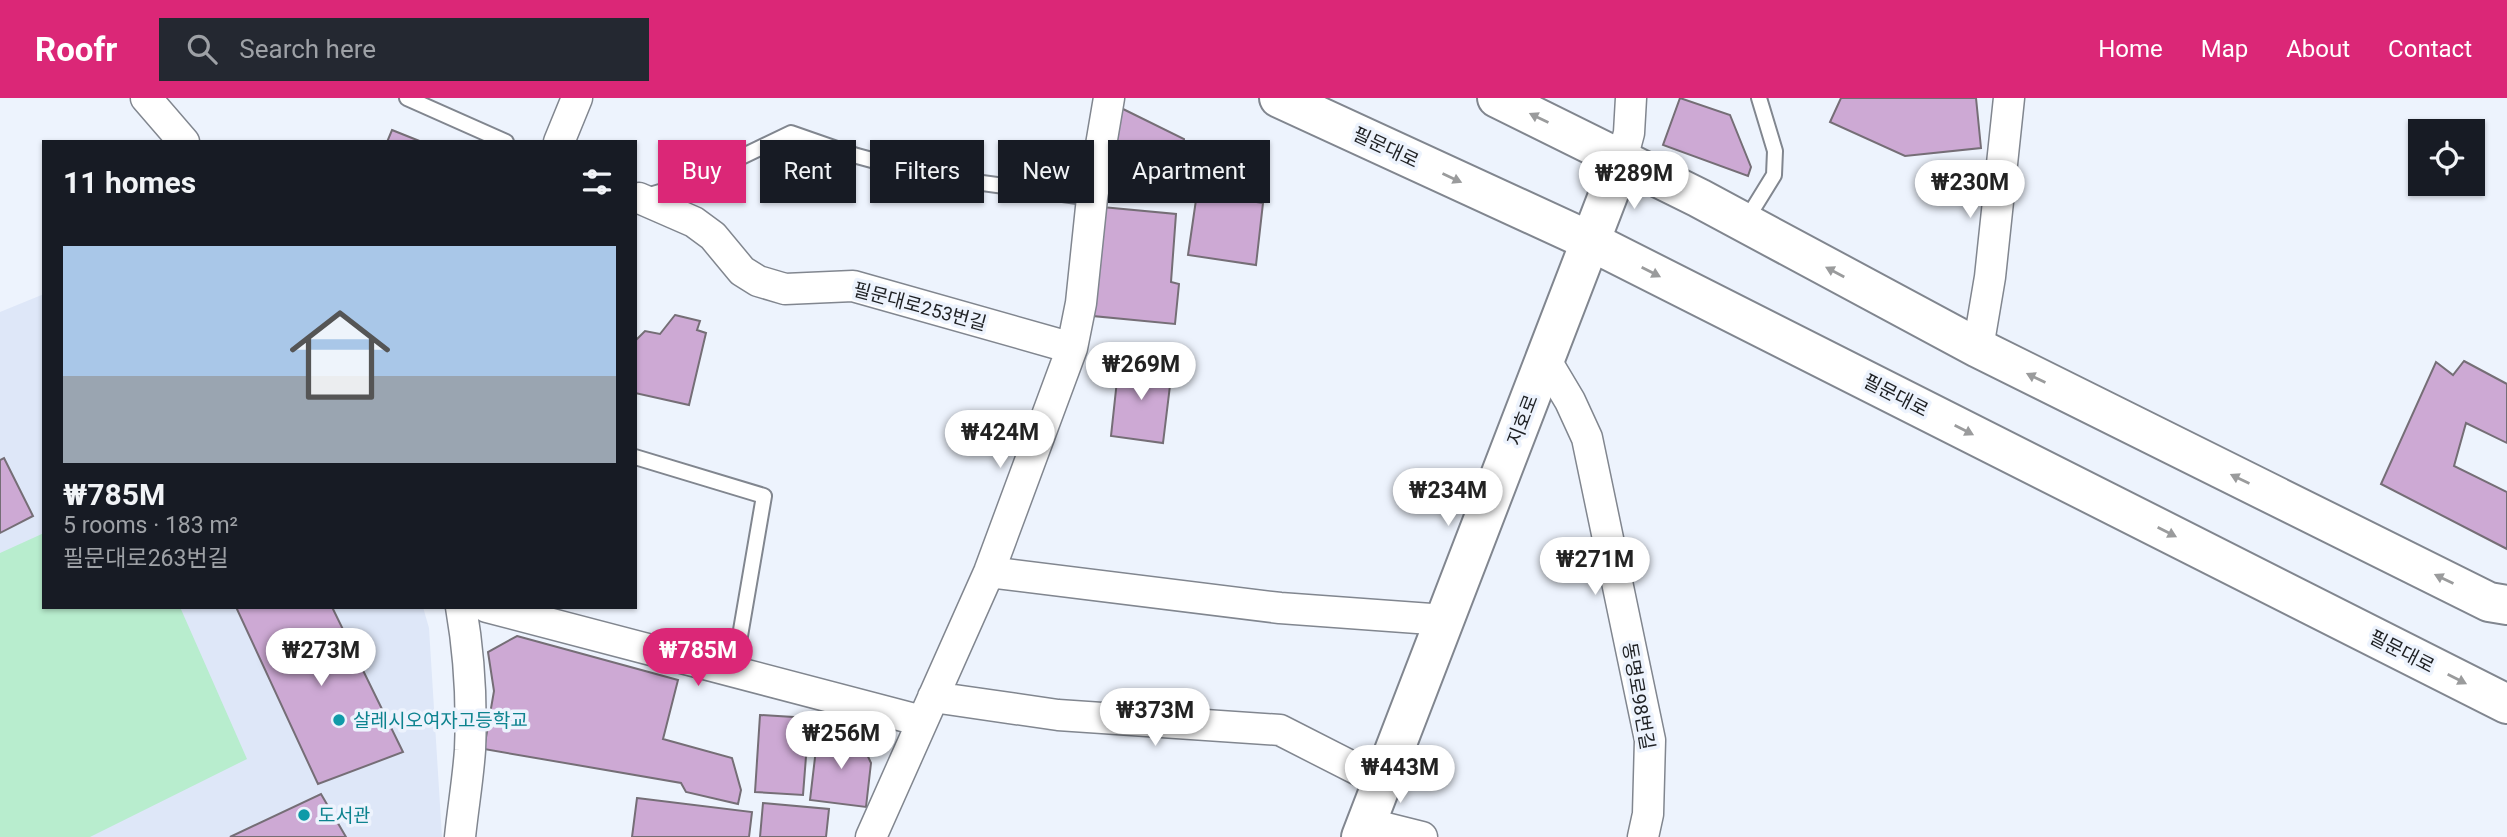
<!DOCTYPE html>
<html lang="en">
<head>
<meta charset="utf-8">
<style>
  :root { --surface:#171b24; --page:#242831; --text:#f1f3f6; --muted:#9ea1a6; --accent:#db2777 }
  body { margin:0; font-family:Roboto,"Noto Sans KR",sans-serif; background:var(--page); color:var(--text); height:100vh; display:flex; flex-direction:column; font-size:26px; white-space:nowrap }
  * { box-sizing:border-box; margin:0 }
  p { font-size:23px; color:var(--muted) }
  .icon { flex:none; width:38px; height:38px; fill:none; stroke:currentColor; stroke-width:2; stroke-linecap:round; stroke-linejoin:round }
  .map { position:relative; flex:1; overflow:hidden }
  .sheet { position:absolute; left:42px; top:42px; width:595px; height:469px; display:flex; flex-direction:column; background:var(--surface); border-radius:0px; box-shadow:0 2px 5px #0004 }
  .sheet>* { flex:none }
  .hud { position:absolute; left:658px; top:42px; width:665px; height:63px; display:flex; gap:14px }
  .tools { position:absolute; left:2408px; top:21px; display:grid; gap:14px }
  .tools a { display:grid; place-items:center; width:77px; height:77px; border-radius:0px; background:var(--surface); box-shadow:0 2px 5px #0004; font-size:35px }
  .price { position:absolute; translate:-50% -60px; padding:0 16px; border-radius:24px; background:#fff; color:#222; font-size:23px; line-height:46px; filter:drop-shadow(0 2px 4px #0008) }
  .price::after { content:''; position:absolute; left:50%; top:42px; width:21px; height:16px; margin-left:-10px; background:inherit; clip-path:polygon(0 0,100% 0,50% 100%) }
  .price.selected { background:var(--accent); color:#fff }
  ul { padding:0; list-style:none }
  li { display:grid; align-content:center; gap:14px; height:371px; padding:0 21px }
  li span { display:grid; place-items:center; height:217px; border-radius:0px; color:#555 }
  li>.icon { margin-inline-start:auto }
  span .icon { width:126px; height:126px; fill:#fffc; stroke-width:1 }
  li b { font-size:30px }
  h2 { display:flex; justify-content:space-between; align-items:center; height:84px; padding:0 21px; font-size:30px }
  .tag { padding:0 24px; border-radius:0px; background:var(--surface); box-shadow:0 2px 5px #0004; font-size:24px; line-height:63px }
  .tag.selected { background:var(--accent); color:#fff }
  header { display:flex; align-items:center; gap:42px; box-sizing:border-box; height:98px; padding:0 35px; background:var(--accent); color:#fff }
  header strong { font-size:33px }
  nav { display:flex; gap:38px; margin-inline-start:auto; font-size:24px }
  .search { width:490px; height:63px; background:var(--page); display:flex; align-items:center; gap:18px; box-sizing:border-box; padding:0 24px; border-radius:0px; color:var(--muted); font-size:26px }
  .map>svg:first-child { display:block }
  .built { fill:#dee7f8 }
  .green { fill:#b8edce }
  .building { fill:#cda9d4; stroke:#756e76; stroke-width:2 }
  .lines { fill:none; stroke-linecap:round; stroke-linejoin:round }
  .lane-casing { stroke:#81868f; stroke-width:18 }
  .street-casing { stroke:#81868f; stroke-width:33 }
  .secondary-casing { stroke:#81868f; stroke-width:42 }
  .primary-casing { stroke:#81868f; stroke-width:42 }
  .lane { stroke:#fff; stroke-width:14 }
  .street { stroke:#fff; stroke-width:30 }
  .secondary { stroke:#fff; stroke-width:38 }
  .primary { stroke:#fff; stroke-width:38 }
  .oneway { fill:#9a9b9c }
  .culture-dot { fill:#0f9aa8; stroke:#edf3fd; stroke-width:2.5 }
  .labels { text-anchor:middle; stroke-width:7; stroke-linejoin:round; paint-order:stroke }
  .street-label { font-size:19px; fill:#1e2023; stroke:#edf3fd }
  .culture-label { font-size:19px; fill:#0d838f; stroke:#edf3fd; text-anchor:start }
</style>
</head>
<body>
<header>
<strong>Roofr</strong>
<div class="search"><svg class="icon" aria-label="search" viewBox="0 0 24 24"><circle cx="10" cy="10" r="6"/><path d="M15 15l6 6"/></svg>Search here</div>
<nav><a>Home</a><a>Map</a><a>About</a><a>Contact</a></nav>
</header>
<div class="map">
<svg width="2507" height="739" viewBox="0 0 2507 739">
  <rect width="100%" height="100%" fill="#edf3fd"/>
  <path class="built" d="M44,196V509H423L429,530L442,739H0V214Z"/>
  <path class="green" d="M44,435V509H180L247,661L90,739H0V455Z"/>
  <path class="building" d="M1680,0L1730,17L1751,69L1748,78L1663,47Z
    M1841,0H1976L1981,50L1905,58L1830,24Z
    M1119,9L1184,41L1175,96L1106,82Z
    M392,32L422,44H387Z
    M1197,95L1263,105L1256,167L1188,157Z
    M1102,109L1176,116L1171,184L1179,186L1175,226L1093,218Z
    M675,217L700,223L697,232L706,235L689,307L635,295V243L645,233L660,236Z
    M2464,263L2507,286V345L2466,325L2454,368L2507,394V451L2381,386L2436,264L2453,277Z
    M1119,264L1172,271L1163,345L1111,338Z
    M4,360L33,418L0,435V362Z
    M236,509H332L403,654L318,686Z
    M517,538L678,582L663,641L732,660L741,692L738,706L686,694L681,685L484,651L494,593L488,554Z
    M760,617L809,620L803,697L755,694Z
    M818,634L859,639L871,665L866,709L810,702Z
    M321,696L346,739H230Z
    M637,700L752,714L749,739H632Z
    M763,705L829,711L826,739H760Z"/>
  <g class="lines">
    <defs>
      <path id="lane" d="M407,0L506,44
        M643,99L683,87L791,35L857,58L931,78L1092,100
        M1745,124L1774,77L1775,53L1759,0
        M635,359L764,398L734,573"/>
      <path id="street" d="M146,0L184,44
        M559,44L577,0
        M1622,61L1629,35L1631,0
        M639,100L694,124L713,138L742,173L758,183L785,191L853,188L1072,250
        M1978,250L1990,179L2009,0
        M1545,261L1570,303L1587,340L1650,642L1648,716L1643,739
        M989,474L1280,510L1445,522
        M487,509L922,623
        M933,599L1058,617L1280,632L1382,684
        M1366,725L1422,739
        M460,739C463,710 468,681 470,652C472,605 469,555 461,509
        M871,739L989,474L1072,250L1081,205L1092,100L1109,0"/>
      <path id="secondary" d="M1361,739L1622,61"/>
      <path id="primary" d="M1279,0L1590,143L2507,606
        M1497,0L1699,100L1978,250L2489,504L2507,507"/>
    </defs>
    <use href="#lane" class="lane-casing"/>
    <use href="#street" class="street-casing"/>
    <use href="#secondary" class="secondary-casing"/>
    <use href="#primary" class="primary-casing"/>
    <use href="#lane" class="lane"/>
    <use href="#street" class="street"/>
    <use href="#secondary" class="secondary"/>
    <use href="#primary" class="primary"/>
  </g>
  <defs><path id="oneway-solid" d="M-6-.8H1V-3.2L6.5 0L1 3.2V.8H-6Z" transform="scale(1.75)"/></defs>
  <g class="oneway">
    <use href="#oneway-solid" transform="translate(1539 20) rotate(-154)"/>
    <use href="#oneway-solid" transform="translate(1452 80) rotate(25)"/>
    <use href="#oneway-solid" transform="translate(1651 174) rotate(27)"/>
    <use href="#oneway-solid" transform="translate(1835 174) rotate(-152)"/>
    <use href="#oneway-solid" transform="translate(2036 280) rotate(-154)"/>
    <use href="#oneway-solid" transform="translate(1964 332) rotate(27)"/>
    <use href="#oneway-solid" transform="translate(2240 381) rotate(-154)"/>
    <use href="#oneway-solid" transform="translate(2167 434) rotate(27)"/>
    <use href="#oneway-solid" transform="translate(2444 481) rotate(-154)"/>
    <use href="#oneway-solid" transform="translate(2457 581) rotate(27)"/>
  </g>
  <g class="culture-dot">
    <circle cx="339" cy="622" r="7"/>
    <circle cx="304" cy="717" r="7"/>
  </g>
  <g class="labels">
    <g class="street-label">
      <text transform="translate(1386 49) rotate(25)" y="7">필문대로</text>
      <text transform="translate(920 208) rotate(15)" y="7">필문대로253번길</text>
      <text transform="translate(1896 297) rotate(27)" y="7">필문대로</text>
      <text transform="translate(1522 322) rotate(-69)" y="7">지호로</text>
      <text transform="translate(2402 553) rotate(27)" y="7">필문대로</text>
      <text transform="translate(1639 598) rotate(80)" y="7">동명로98번길</text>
    </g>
    <g class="culture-label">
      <text x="353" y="629">살레시오여자고등학교</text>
      <text x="318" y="724">도서관</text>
    </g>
  </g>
</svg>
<div class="tools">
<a><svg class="icon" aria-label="locate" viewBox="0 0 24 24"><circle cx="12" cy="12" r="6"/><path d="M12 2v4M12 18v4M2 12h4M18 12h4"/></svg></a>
</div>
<b class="price" style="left:1634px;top:113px">₩289M</b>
<b class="price" style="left:1970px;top:122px">₩230M</b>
<b class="price" style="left:1141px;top:304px">₩269M</b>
<b class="price" style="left:1000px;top:372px">₩424M</b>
<b class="price" style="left:1448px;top:430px">₩234M</b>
<b class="price" style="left:1595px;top:499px">₩271M</b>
<b class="price" style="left:321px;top:590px">₩273M</b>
<b class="price selected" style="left:698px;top:590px">₩785M</b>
<b class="price" style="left:1155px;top:650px">₩373M</b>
<b class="price" style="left:841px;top:673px">₩256M</b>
<b class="price" style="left:1400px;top:707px">₩443M</b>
<div class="hud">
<a class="tag selected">Buy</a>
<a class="tag">Rent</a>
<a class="tag">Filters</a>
<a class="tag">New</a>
<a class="tag">Apartment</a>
</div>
<section class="sheet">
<h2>11 homes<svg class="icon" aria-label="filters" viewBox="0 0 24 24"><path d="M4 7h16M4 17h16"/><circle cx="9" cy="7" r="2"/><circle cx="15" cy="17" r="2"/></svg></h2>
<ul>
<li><span style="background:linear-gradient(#a9c7e8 60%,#9aa5b1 0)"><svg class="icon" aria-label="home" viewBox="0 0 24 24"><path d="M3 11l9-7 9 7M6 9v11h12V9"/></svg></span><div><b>₩785M</b><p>5 rooms · 183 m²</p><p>필문대로263번길</p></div></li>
</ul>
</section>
</div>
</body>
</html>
